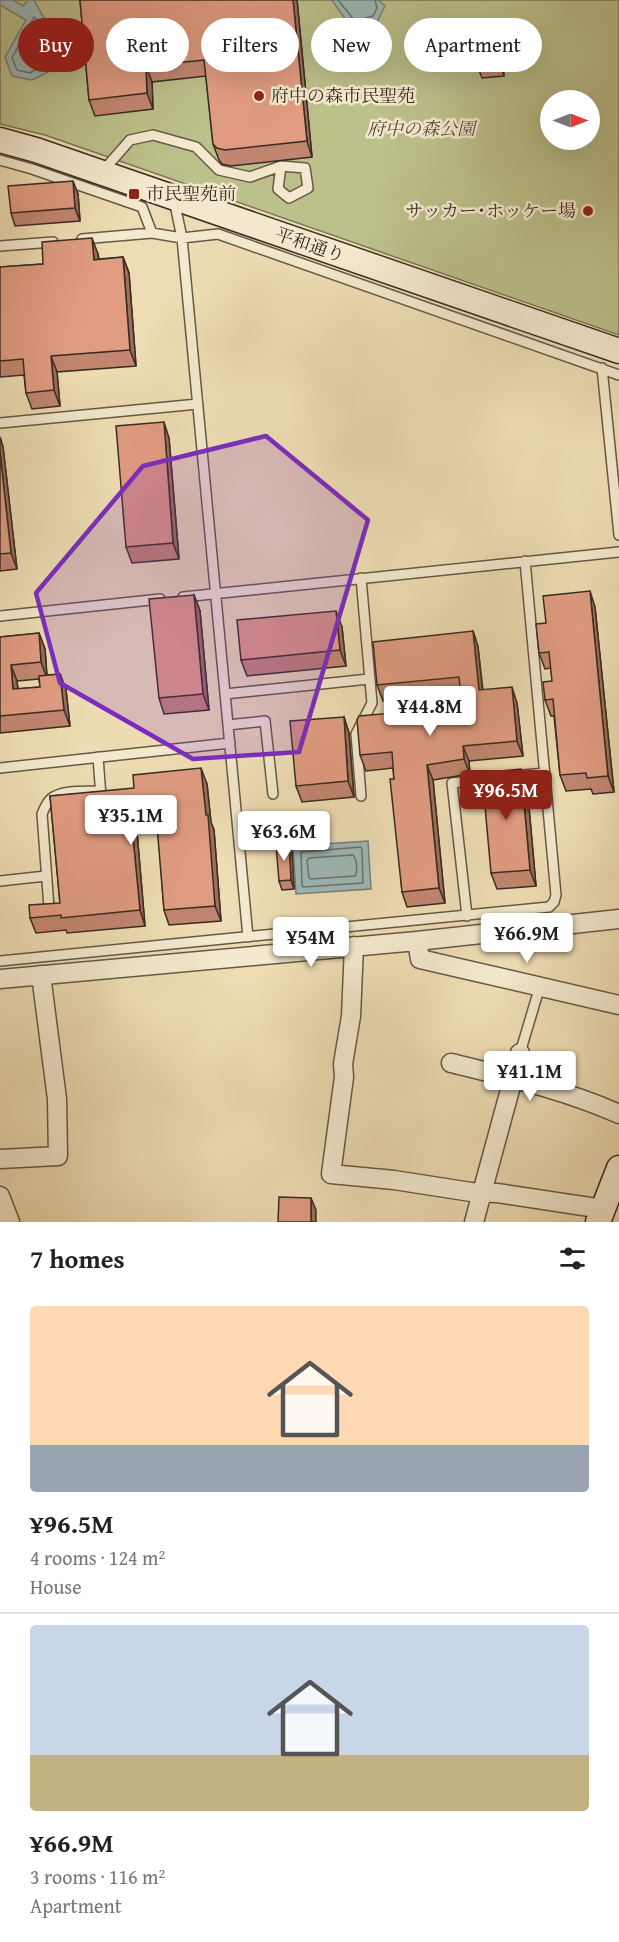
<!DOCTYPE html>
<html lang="en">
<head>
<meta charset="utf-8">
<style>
  :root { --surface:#fff; --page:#f6f6f6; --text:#222; --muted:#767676; --line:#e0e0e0; --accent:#8f2418 }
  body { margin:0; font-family:"Gentium Book Plus","Noto Serif JP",serif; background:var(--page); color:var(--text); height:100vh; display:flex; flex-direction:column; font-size:22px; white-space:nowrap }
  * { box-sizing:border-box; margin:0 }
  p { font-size:20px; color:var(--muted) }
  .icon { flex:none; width:33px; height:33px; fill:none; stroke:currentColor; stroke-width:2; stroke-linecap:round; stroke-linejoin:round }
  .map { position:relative; height:1222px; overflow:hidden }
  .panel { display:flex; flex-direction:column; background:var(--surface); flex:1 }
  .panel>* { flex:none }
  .guide { position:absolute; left:18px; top:18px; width:584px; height:54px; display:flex; gap:12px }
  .needle { width:39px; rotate:90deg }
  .tools { position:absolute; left:540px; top:90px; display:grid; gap:12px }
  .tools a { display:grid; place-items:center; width:60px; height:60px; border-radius:50%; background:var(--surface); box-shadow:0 6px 24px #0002; font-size:30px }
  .price { position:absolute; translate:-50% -51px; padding:0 14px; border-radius:6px; background:#fff; color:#222; font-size:20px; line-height:39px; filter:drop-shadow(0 2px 3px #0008) }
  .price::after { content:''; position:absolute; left:50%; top:36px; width:18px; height:14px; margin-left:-9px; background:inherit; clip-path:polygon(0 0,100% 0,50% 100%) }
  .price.active { background:var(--accent); color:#fff }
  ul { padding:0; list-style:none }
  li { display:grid; align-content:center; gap:12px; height:318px; padding:0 30px }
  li+li { border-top:2px solid var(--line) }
  li span { display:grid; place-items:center; height:186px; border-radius:6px; color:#555 }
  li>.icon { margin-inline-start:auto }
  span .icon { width:108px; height:108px; fill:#fffc; stroke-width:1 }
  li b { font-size:26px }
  h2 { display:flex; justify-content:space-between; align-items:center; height:72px; padding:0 30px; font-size:26px }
  .pill { padding:0 21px; border-radius:27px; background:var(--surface); box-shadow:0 6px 24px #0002; font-size:21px; line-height:54px }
  .pill.active { background:var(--accent); color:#fff }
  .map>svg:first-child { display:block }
  .green { fill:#bcc08b; stroke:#7a7656; stroke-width:1.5; fill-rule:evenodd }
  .water { fill:#9eb9b8; stroke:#75817c; stroke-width:1.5 }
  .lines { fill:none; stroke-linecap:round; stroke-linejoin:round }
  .shore { stroke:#6b736d; stroke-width:1.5 }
  .lane-casing { stroke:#665946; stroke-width:12 }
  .street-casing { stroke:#665946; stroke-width:21 }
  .secondary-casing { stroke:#382d22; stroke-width:27 }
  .lane { stroke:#f4e9ce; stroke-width:9 }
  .street { stroke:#f4e9ce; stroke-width:18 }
  .secondary { stroke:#f4e9ce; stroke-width:24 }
  .wall { fill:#c28670; stroke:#382d22; stroke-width:1.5; fill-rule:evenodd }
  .shaded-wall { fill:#9e6d5b; stroke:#382d22; stroke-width:1.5 }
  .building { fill:#e19c82; stroke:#382d22; stroke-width:1.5 }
  .marked { fill:#7b2cbf; fill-opacity:0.2; stroke:#7b2cbf; stroke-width:4.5; stroke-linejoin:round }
  .poi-dot { fill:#8f2418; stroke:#f4e9ce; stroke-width:2 }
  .labels { text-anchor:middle; stroke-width:5; stroke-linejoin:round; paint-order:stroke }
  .poi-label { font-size:18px; fill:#382d22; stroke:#f4e9ce; text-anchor:start }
  .park-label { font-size:18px; font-style:italic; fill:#524a37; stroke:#f4e9ce }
  .street-label { font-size:18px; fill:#382d22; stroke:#f4e9ce }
</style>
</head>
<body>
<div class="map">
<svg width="619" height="1222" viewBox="0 0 619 1222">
  <rect width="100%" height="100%" fill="#eeddb4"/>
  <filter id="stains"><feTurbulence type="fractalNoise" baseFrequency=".00333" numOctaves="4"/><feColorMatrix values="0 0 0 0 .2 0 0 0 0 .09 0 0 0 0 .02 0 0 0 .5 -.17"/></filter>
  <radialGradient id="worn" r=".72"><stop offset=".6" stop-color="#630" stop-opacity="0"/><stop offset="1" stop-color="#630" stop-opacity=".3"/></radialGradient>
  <path class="green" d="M0,0H619V335L45,135L0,124ZM550,100H590V140H550Z"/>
  <path class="water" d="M0,0H13L23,6L28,0H34L44,18L48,72L32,80L12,76L5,57L26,20L0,5Z
    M332,0H378L385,6L377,22L352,29Z
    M368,841L371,889L296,894L293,846Z"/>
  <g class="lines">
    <path class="shore" d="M338,0L355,21L373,16L377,8L375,0
      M34,17L38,21L41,66L30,73L17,70L12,58Z
      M361,847L362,850L363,883L304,887L302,886L301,852Z
      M353,855C357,859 358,871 355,876L311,879L309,878L307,861L309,858Z"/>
    <defs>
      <path id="lane" d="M0,160L32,169L142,207L152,233
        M103,171L130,140L153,135L196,147L219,170L250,177L281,166L305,168L308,188L289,198L278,189L281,166
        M174,200L182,238L248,937
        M82,239L152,233L182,238L218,234L619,375
        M0,246L53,242
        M602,368L619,535
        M0,423L198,404
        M361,578L372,703L356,734L361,796
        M183,597L619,552
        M0,616L160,599
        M225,694L369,679
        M228,725L265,721L273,794
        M98,757L101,797
        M0,768L230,743
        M512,776L545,773
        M0,881L46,876
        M49,908L42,814C44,809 47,801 52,798C63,789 87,792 101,791
        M467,916L452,783L495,778
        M0,961L549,907L554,902L556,895L525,561
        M520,1053L540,986"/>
      <path id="street" d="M417,941L420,959L619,1005
        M354,946L351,1016L343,1064L344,1077L331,1174L394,1180L471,1192L497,1193L603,1209
        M0,979L417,941L619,919
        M451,1063C508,1077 565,1090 619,1114
        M0,1159L58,1156L57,1099L41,975
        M0,1196L10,1222
        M474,1222L520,1053"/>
      <path id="secondary" d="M0,140L36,150L619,351
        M598,1222L619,1168"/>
    </defs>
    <use href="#lane" class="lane-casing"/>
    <use href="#street" class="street-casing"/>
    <use href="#secondary" class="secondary-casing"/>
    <use href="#lane" class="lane"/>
    <use href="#street" class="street"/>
    <use href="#secondary" class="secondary"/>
  </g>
  <path class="wall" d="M80,0H297L312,157L231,166L222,164L219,160L213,144L206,76L152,82L153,109L95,116L89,100Z
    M496,22L499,30L504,76L482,78L479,70Z
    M78,194L80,221L15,226L11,213Z
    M98,254L99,259L123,257L129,273L136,366L57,372L60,406L32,409L26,393L24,375L0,377V267L43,264Z
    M0,437L3,447L17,569L0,571Z
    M169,438L179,559L132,563L126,547Z
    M194,595L200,611L209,710L164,714L159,698Z
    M595,607L614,792L593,794L591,789L566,791L560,775L554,716H551L545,700L552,681L551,668L545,669L539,653L546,623Z
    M342,627L346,666L247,676L241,660Z
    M473,631L478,647L483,690L517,703L523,756L469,761L470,774L433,780L445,903L407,907L402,892L393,768L366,771L360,755L462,707L461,693L383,701L377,685Z
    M39,633L45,649L47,675L60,674L66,690L70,726L0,733V637ZM39,679L40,687L18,689L17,681Z
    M344,717L349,733L354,797L302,802L296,786Z
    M207,784L211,823L214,830L221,921L169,925L164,910L158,830L137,832L145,926L67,933L66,930L36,933L30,918L60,903L50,796Z
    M527,785L536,886L497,889L491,873Z
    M292,852L294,889L282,890L279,881Z"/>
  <path class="shaded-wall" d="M293,0H297L312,157L307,141Z
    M496,22L499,30L504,76L501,68Z
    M146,66L152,82L153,109L147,93Z
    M73,181L78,194L80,221L75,208Z
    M92,238L98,254L100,276L94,260Z
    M123,257L129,273L136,366L130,350Z
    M51,356L57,372L60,406L54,390Z
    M164,422L169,438L179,559L173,543Z
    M0,437L3,447L17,569L11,553L0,452Z
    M590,591L595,607L614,792L608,776Z
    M194,595L200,611L209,710L203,694Z
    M336,611L342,627L346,666L340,650Z
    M473,631L478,647L484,706L479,690Z
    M39,633L45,649L47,678L41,662Z
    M11,665L17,681L19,705L13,689Z
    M60,674L66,690L70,726L64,710Z
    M512,687L517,703L523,756L517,741Z
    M344,717L349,733L354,797L348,781Z
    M463,746L469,761L470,774L464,759Z
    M427,765L433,780L445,903L439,888Z
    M201,768L207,784L211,822L214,830L221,921L215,906Z
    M521,769L527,785L536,886L530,870Z
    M131,817L137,832L145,926L140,910Z
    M289,844L292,852L294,889L291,880Z
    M311,1198L316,1210V1222H311Z"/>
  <path class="building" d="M80,0H293L307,141L225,150L217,148L213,144L204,60L146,66L147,93L89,100Z
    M496,22L501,68L479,70L477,54H485L482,25Z
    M73,181L75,208L11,213L8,186Z
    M92,238L94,260L123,257L130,350L51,356L54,390L26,393L23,359L0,361V267L43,264L42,242Z
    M164,422L173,543L126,547L116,426Z
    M0,452L11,553L0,554Z
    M590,591L608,776L587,778L586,773L560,775L553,699L545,700L543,682L552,681L549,652L539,653L536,624L546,623L543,596Z
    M194,595L203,694L159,698L149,599Z
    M336,611L340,650L241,660L237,620Z
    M473,631L479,690L512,687L517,741L463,746L464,759L427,765L439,888L402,892L390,779H394L392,752L360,755L357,720L359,716L462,707L459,677L377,685L373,642Z
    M39,633L41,662L11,665L13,689L40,687L39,676L60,674L64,710L0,716V637Z
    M344,717L348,781L296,786L290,721Z
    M201,768L206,815H208L215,906L164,910L156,814L131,817L140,910L61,918V915L30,918L29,905L60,903L50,796L134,788L133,775Z
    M521,769L530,870L491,873L482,773Z
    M289,844L291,880L279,881L276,845Z
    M279,1197L311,1198V1222H278Z"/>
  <path class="marked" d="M266,436L368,520L299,752L193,759L60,683L36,593L143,466Z"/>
  <g class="poi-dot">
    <circle cx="259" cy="96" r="6"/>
    <rect x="128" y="188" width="12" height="12" rx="3"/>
    <circle cx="588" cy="211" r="6"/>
  </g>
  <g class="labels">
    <g class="poi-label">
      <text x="271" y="102">府中の森市民聖苑</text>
      <text x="146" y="200">市民聖苑前</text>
      <text x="576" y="217" text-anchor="end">サッカー･ホッケー場</text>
    </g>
    <g class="park-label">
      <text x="421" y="135">府中の森公園</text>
    </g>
    <g class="street-label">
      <text transform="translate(310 245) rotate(19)" y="6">平和通り</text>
    </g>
  </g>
  <rect width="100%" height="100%" filter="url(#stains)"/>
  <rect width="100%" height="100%" fill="url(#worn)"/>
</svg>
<div class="tools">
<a><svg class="needle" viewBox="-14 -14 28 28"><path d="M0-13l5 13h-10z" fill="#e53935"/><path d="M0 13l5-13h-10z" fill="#767676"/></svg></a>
</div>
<b class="price" style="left:430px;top:737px">¥44.8M</b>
<b class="price active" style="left:506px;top:821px">¥96.5M</b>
<b class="price" style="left:131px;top:846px">¥35.1M</b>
<b class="price" style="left:284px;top:862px">¥63.6M</b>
<b class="price" style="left:527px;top:964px">¥66.9M</b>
<b class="price" style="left:311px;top:968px">¥54M</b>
<b class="price" style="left:530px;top:1102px">¥41.1M</b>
<div class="guide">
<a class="pill active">Buy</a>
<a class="pill">Rent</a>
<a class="pill">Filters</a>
<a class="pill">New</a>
<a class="pill">Apartment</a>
</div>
</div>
<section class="panel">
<h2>7 homes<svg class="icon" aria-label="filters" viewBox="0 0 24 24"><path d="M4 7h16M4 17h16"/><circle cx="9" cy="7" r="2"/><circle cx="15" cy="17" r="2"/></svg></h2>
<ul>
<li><span style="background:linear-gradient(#ffd9b3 75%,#9aa5b1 0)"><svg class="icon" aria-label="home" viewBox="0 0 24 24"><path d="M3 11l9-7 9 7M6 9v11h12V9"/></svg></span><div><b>¥96.5M</b><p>4 rooms · 124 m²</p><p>House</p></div></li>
<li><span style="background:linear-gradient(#c9d6e8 70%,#c2b280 0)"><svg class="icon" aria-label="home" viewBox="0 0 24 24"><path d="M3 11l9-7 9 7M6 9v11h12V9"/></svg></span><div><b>¥66.9M</b><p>3 rooms · 116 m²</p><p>Apartment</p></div></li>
</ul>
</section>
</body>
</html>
